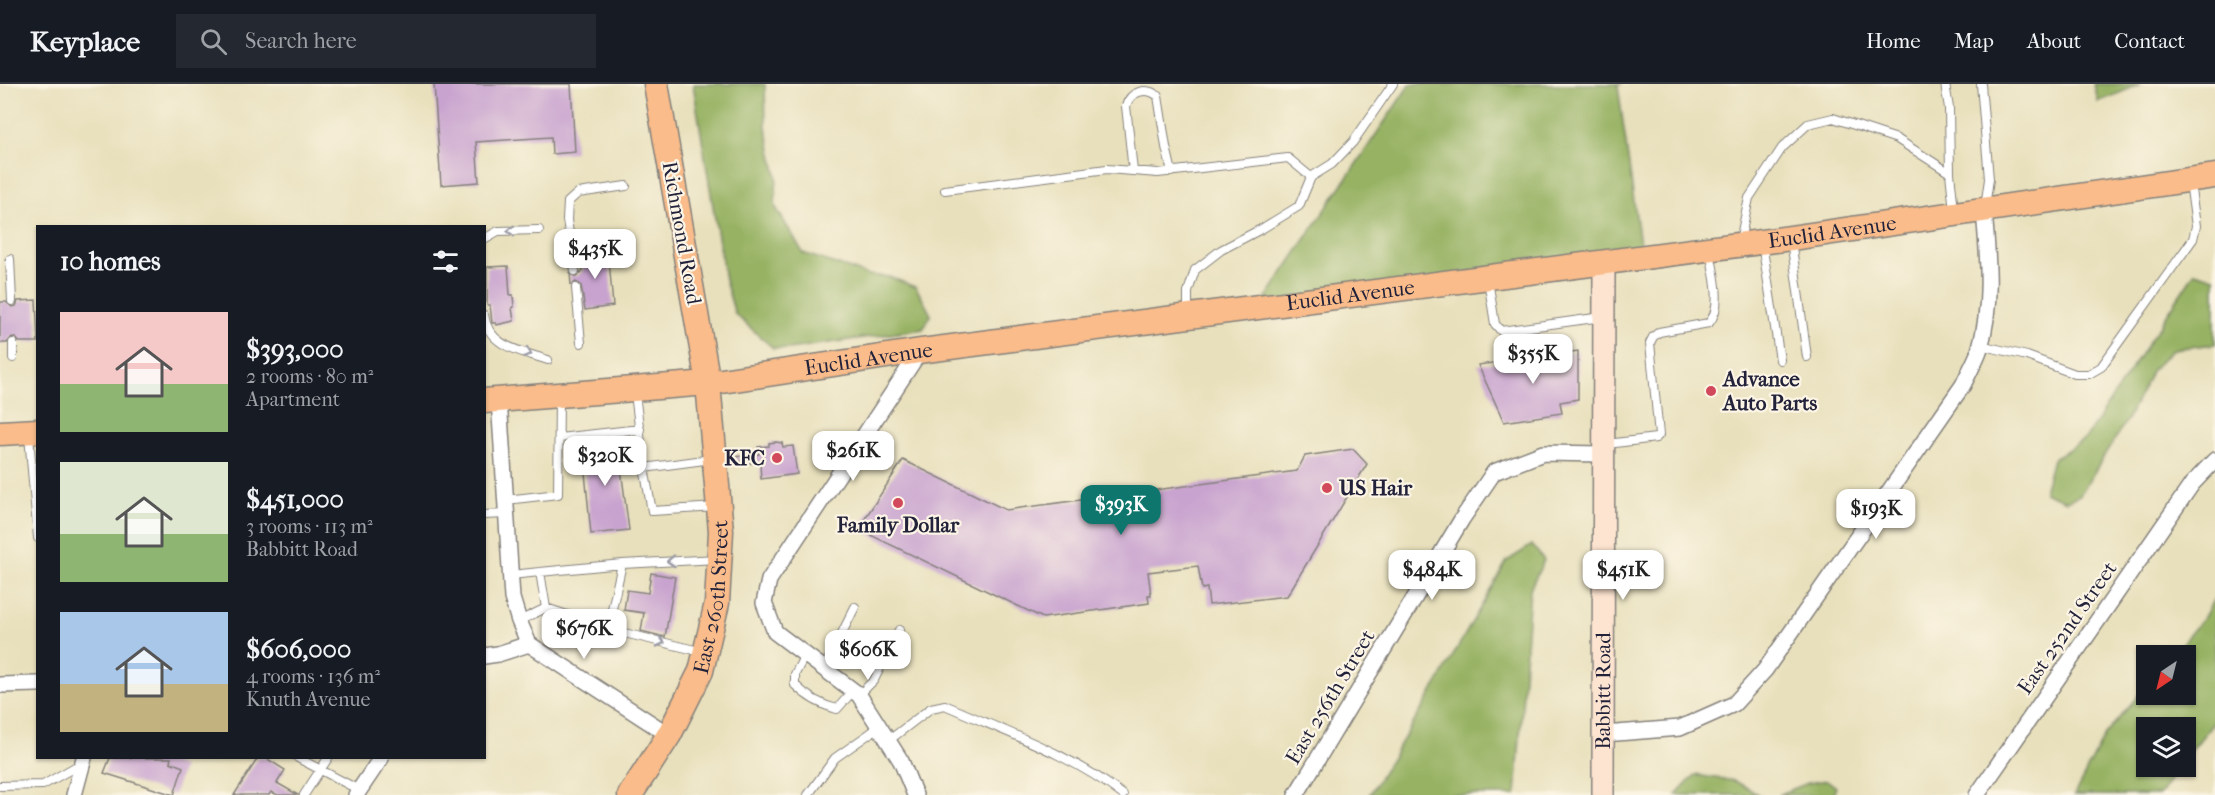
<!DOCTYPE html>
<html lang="en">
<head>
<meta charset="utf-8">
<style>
  :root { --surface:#171b24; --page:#242831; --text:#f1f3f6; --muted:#9ea1a6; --line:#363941; --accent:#0f766e }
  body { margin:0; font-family:"IM FELL French Canon",serif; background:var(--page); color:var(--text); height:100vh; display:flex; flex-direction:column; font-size:22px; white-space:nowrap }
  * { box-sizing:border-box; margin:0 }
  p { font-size:20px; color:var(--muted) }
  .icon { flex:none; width:33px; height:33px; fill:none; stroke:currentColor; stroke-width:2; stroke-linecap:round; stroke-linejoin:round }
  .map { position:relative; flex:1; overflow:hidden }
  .drawer { position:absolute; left:36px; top:141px; width:450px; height:534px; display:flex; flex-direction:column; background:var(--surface); border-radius:0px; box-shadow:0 2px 4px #0004 }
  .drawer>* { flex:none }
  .needle { width:39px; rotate:215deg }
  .tools { position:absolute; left:2136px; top:561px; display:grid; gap:12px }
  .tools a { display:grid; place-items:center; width:60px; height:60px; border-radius:0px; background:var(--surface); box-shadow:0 2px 4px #0004; font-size:30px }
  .price { position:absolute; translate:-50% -51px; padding:0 14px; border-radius:12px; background:#fff; color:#222; font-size:20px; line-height:39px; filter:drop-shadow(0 2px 3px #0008) }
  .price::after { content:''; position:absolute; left:50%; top:36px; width:18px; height:14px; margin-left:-9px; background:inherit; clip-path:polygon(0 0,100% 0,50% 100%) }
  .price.selected { background:var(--accent); color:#fff }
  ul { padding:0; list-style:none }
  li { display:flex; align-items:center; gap:18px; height:150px; padding:0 24px }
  li span { display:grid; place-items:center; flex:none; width:168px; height:120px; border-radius:0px; color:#555 }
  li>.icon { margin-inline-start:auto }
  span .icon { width:72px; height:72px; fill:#fffc; stroke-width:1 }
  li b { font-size:26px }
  h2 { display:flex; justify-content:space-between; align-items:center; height:72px; padding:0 24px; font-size:26px }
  header { display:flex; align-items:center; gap:36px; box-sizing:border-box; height:84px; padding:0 30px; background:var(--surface); border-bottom:2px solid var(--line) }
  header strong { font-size:28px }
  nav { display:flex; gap:33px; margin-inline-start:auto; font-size:21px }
  .search { width:420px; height:54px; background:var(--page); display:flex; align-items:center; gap:15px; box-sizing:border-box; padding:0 21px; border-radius:0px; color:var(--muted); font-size:22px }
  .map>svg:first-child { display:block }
  .forest { fill:#97b264; stroke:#5c6a50; stroke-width:1.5 }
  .building { fill:#c8a3cf }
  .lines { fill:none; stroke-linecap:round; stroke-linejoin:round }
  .lane-casing { stroke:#85817c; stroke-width:10 }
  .street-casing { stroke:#85817c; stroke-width:18 }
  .secondary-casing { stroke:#85817c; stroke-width:24 }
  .primary-casing { stroke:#85817c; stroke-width:27 }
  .lane { stroke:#fff; stroke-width:8 }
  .street { stroke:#fff; stroke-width:15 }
  .secondary { stroke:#fde4d0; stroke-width:21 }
  .primary { stroke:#f9bc8a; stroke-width:24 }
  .oneway { stroke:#9c9ca7 }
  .poi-dot { fill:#d1495b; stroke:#fcf5e5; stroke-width:2 }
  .labels { text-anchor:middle; stroke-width:4.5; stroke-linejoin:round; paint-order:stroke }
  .street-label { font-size:21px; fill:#22223b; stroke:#fcf5e5 }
  .poi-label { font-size:21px; font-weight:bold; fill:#22223b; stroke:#fcf5e5; text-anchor:start }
</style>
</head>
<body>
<header>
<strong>Keyplace</strong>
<div class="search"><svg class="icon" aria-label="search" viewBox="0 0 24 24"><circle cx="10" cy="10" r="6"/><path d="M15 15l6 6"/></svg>Search here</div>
<nav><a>Home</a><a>Map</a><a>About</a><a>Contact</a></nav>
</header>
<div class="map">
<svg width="2215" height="711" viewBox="0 0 2215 711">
  <rect width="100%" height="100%" fill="#fcf5e5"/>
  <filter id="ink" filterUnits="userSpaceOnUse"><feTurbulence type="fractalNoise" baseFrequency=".0167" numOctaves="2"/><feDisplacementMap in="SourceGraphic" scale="12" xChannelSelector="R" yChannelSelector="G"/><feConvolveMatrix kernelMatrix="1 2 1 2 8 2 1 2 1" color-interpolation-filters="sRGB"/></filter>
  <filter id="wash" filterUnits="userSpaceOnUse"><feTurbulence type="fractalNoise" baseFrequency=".008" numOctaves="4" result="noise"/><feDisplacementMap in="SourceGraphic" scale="24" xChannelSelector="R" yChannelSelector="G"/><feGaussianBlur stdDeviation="1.35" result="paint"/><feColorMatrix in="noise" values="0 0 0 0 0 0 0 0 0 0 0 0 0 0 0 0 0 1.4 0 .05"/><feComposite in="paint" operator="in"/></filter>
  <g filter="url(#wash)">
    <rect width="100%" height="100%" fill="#e8e0bc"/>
    <path class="forest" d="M693,0H765L766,43L777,92L775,122L803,169L868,191L890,193L916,203L931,231L923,245L789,265L773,264L735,230L725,196Z
      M1410,0H1621L1618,2L1642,175L1259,224Z
      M2094,0H2141L2098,18Z
      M2195,188L2215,194V260L2173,265L2151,287L2146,299L2127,336L2080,411L2066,417L2044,408L2053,375L2085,355Z
      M1532,461L1544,476L1530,505L1516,711H1369L1427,617L1507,477Z
      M2215,513V637L2186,673V644H2146V682L2179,683L2159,711H2074L2105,651L2146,602V610H2186V572L2172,571L2204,533Z
      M1695,691L1735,697L1760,711H1676Z
      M1827,696L1836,703L1833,711H1778L1808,699Z"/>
    <g id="blocks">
      <path class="building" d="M434,0H571L575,68L552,70L551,53L476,58L479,98L441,101Z
        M608,165L613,222L585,226L581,201L576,198L571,201L570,189L576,193L583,187L581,170Z
        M508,182L510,211H513L514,223L512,224L514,237L496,241V239H492L490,221H487V183Z
        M36,216L38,258H19L16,254L12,253L7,259H0V218H6L12,223L16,222L18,217Z
        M1578,267V315L1560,318L1562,329L1504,338L1478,281Z
        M617,354L629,446L591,450L582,358Z
        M776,358L782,359L783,363L793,362L797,390L761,395L760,381L734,376V373L759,370L758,363L769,362V359Z
        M1353,365L1367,380L1287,512L1209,521L1207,504L1202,505L1198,482L1148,488L1151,511H1148L1149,519L1043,534L858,445L903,376L1006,426L1297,387L1305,372Z
        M651,489L675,493L665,553L641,547L644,529L624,526L627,506L648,509Z
        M110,674H171L170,678L183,683L174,711L104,689Z
        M258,674H266L285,686L277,699L298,711H278L271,708L269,711H234Z"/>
    </g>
  </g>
  <g filter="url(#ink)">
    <use href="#blocks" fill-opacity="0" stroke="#85817c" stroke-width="1.5"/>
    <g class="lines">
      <defs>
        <path id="lane" d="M1945,0L1949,24L1950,89
          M1981,0L1989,95L1985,123
          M1133,87L1126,22C1130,8 1146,2 1158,12L1166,63L1172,88
          M945,106L1107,85L1158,89L1288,74L1311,93
          M484,155L498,147L539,146
          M1791,156L1807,273
          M1740,157L1749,114L1782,64L1808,40L1833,34L1897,55L1950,89L1954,127
          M1762,159L1780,276
          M10,175L12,217
          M575,187L567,136L568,118L578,109L626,102
          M1488,196L1495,240L1501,247L1602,233
          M576,204L581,259
          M1188,229V208L1195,186L1221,166L1263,144L1299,122L1311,93L1332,80L1353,58L1393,0
          M484,231C488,263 521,267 548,276
          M13,259V274
          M1980,261L2027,272L2075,290H2089L2101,283L2193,155L2196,142L2190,98
          M635,309L644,384L712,375
          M29,352L38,454
          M559,354L640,345
          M1607,360L1656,354L1659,351L1650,259L1653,253L1659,248L1709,239C1724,221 1713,188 1710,167
          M644,384L652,427L717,423
          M506,416L558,410L559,314
          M484,431L507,430
          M511,491L540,488
          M519,537L546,524
          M616,547L612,525L622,480
          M703,568L616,547L546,524L540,488L622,480L718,475
          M805,571L795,590V601C806,612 821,621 837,625L853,607
          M824,585L855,523
          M859,611L874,596L899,546
          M888,657L931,624L945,621C1005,648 1071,670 1123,711
          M298,674L359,706
          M0,702L43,701L82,679
          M304,711L328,674
          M808,711L835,674L879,643"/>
        <path id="street" d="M499,316L512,514L519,537L529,560
          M484,572L498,570L529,560L669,651
          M0,601L38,600
          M1604,650L1680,644L1734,620L1765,586L1963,301C1968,290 1975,278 1979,267C1993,222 1988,173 1984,127
          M74,711L84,674
          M356,711L381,674
          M915,711L901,677L859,611L775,548L764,519L769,496L920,267
          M1296,711L1462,435L1494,388L1543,369L1603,370
          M1977,711L2192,400L2215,376"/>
        <g id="secondary">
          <path id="s1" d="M1603,711L1604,180"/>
        </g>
        <g id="primary">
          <path id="s2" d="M484,317L708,299L920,267L1791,154L2215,92"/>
          <path d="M0,349L38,347"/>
          <path id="s3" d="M630,711L669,651L701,587L717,519L721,447L708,299L656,0"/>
        </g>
      </defs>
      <use href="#lane" class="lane-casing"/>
      <use href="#street" class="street-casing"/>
      <use href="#secondary" class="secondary-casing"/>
      <use href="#primary" class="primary-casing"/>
      <use href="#lane" class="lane"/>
      <use href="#street" class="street"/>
      <use href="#secondary" class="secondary"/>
      <use href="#primary" class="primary"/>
    </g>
    <defs><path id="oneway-chevron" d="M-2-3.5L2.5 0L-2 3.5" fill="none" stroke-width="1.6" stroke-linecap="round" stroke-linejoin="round" transform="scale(1.5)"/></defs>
    <g class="oneway">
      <use href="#oneway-chevron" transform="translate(511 147) rotate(179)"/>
      <use href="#oneway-chevron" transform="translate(528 269) rotate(20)"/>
      <use href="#oneway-chevron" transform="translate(671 477) rotate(177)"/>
      <use href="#oneway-chevron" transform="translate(661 558) rotate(13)"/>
    </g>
  </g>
  <g class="poi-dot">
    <circle cx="1711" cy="307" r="6"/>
    <circle cx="777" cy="374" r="6"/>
    <circle cx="1327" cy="404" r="6"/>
    <circle cx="898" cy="419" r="6"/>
  </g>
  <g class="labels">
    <g class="street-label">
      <text dy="7" stroke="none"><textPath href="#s2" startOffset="1359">Euclid Avenue</textPath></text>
      <text transform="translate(682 149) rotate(80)" y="7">Richmond Road</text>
      <text dy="7" stroke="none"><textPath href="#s2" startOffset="873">Euclid Avenue</textPath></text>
      <text dy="7" stroke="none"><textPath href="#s2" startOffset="387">Euclid Avenue</textPath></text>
      <text dy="7" stroke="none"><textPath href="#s3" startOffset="218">East 260th Street</textPath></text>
      <text transform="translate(2067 544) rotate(-55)" y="7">East 252nd Street</text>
      <text dy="7" stroke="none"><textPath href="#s1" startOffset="104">Babbitt Road</textPath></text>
      <text transform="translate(1330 613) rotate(-59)" y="7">East 256th Street</text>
    </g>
    <g class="poi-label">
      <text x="1723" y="302">Advance<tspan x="1723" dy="24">Auto Parts</tspan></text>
      <text x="765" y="381" text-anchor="end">KFC</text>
      <text x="1339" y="411">US Hair</text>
      <text x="898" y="448" text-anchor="middle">Family Dollar</text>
    </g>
  </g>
</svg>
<div class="tools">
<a><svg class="needle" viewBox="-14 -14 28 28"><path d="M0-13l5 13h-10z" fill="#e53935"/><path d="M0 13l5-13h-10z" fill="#9ea1a6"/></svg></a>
<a><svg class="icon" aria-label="layers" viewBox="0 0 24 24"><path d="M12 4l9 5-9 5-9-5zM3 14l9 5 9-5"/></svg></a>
</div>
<b class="price" style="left:595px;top:196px">$435K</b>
<b class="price" style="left:1533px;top:301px">$355K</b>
<b class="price" style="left:853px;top:398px">$261K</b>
<b class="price" style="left:605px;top:403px">$320K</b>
<b class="price selected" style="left:1121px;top:452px">$393K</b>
<b class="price" style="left:1876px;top:456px">$193K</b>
<b class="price" style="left:1432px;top:517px">$484K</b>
<b class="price" style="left:1623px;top:517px">$451K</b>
<b class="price" style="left:584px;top:576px">$676K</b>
<b class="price" style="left:868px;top:597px">$606K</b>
<section class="drawer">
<h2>10 homes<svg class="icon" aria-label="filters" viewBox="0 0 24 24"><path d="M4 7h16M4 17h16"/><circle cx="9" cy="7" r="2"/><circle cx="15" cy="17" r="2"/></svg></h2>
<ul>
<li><span style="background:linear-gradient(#f6c9c9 60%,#8fb573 0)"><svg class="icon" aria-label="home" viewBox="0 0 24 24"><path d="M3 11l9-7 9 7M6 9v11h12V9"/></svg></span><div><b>$393,000</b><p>2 rooms · 80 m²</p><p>Apartment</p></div></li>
<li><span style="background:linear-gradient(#dfe7d0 60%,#8fb573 0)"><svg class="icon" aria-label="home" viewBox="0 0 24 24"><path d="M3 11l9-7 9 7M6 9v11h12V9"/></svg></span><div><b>$451,000</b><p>3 rooms · 113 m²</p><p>Babbitt Road</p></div></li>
<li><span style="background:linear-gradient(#a9c7e8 60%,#c2b280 0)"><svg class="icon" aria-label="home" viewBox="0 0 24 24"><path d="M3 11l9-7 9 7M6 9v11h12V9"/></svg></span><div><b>$606,000</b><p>4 rooms · 136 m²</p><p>Knuth Avenue</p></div></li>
</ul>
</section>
</div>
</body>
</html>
